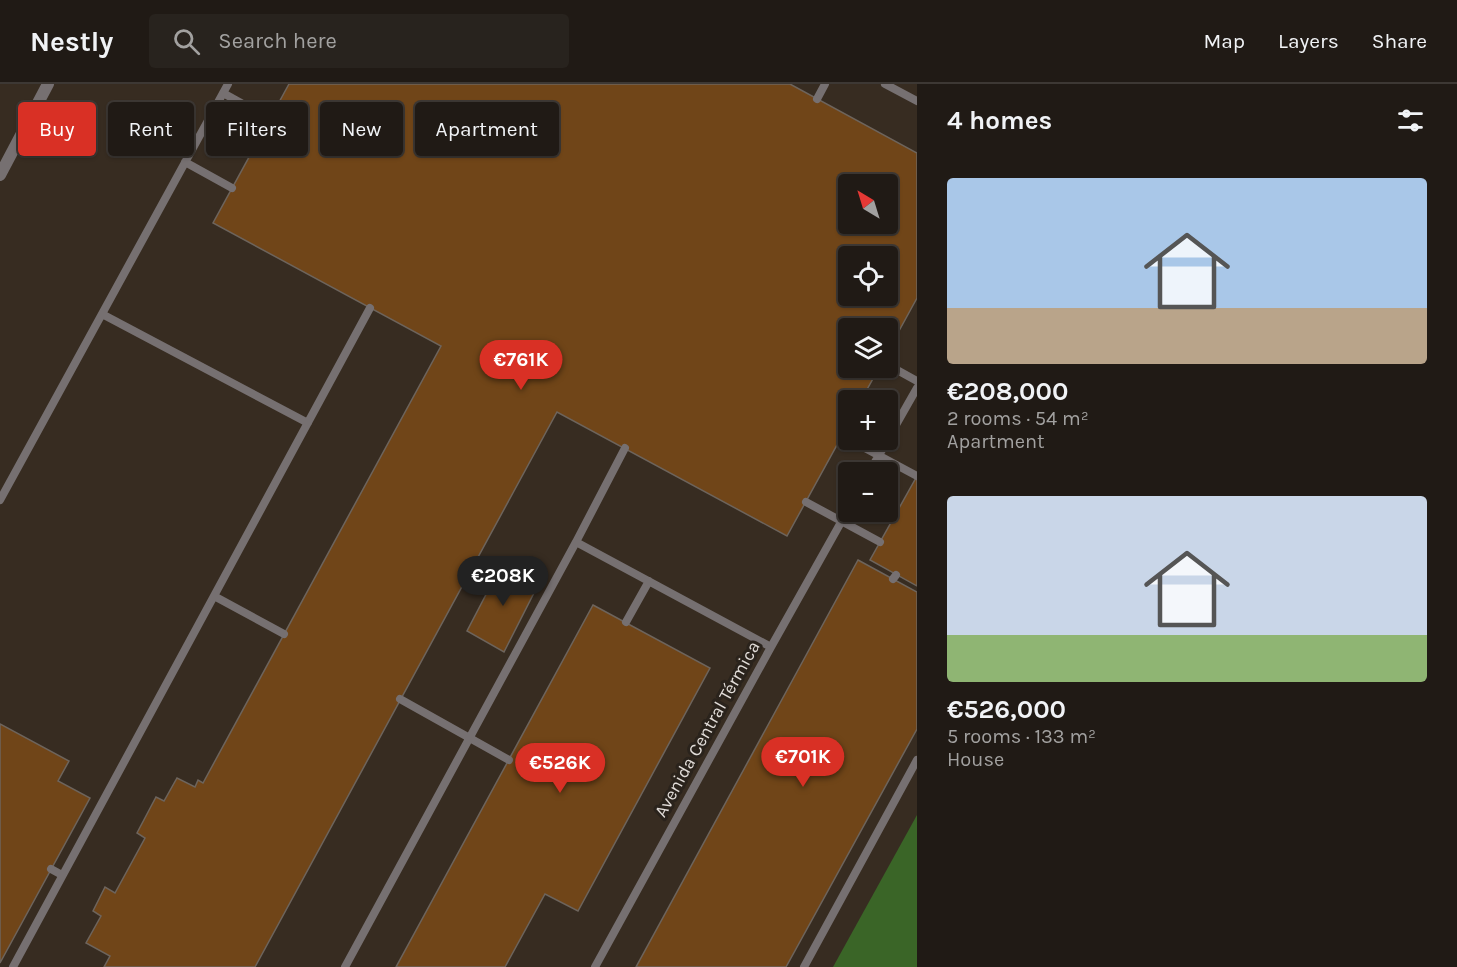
<!DOCTYPE html>
<html lang="en">
<head>
<meta charset="utf-8">
<style>
  :root { --surface:#201a15; --page:#28231e; --text:#f1f3f6; --muted:#a2a1a0; --line:#3d3834; --accent:#d93025 }
  body { margin:0; font-family:Karla,sans-serif; background:var(--page); color:var(--text); height:100vh; display:flex; flex-direction:column; font-size:22px; white-space:nowrap }
  * { box-sizing:border-box; margin:0 }
  p { font-size:20px; color:var(--muted) }
  .icon { flex:none; width:33px; height:33px; fill:none; stroke:currentColor; stroke-width:2; stroke-linecap:round; stroke-linejoin:round }
  .map { position:relative; flex:1; overflow:hidden }
  .side { display:flex; flex-direction:column; background:var(--surface); width:540px }
  .side>* { flex:none }
  .banner { position:absolute; left:18px; top:18px; width:570px; height:54px; display:flex; gap:12px }
  .needle { width:39px; rotate:322deg }
  .buttons { position:absolute; left:838px; top:90px; display:grid; gap:12px }
  .buttons a { display:grid; place-items:center; width:60px; height:60px; border-radius:6px; background:var(--surface); box-shadow:0 2px 4px #0004,0 0 0 2px var(--line); font-size:30px }
  .price { position:absolute; translate:-50% -51px; padding:0 14px; border-radius:21px; background:var(--accent); color:#fff; font-size:20px; line-height:39px; filter:drop-shadow(0 2px 3px #0008) }
  .price::after { content:''; position:absolute; left:50%; top:36px; width:18px; height:14px; margin-left:-9px; background:inherit; clip-path:polygon(0 0,100% 0,50% 100%) }
  .price.on { background:#222; color:#fff }
  ul { padding:0; list-style:none }
  li { display:grid; align-content:center; gap:12px; height:318px; padding:0 30px }
  li span { display:grid; place-items:center; height:186px; border-radius:6px; color:#555 }
  li>.icon { margin-inline-start:auto }
  span .icon { width:108px; height:108px; fill:#fffc; stroke-width:1 }
  li b { font-size:26px }
  h2 { display:flex; justify-content:space-between; align-items:center; height:72px; padding:0 30px; font-size:26px }
  .chip { padding:0 21px; border-radius:6px; background:var(--surface); box-shadow:0 2px 4px #0004,0 0 0 2px var(--line); font-size:21px; line-height:54px }
  .chip.on { background:var(--accent); color:#fff }
  header { display:flex; align-items:center; gap:36px; box-sizing:border-box; height:84px; padding:0 30px; background:var(--surface); border-bottom:2px solid var(--line) }
  header strong { font-size:28px }
  nav { display:flex; gap:33px; margin-inline-start:auto; font-size:21px }
  .search { width:420px; height:54px; background:var(--page); display:flex; align-items:center; gap:15px; box-sizing:border-box; padding:0 21px; border-radius:6px; color:var(--muted); font-size:22px }
  main { display:flex; flex:1; min-height:0 }
  .map>svg:first-child { display:block }
  .built { fill:#372c21; fill-rule:evenodd }
  .forest { fill:#3a6527 }
  .building { fill:#704518; stroke:#6d645c; stroke-width:1.5; fill-rule:evenodd }
  .lines { fill:none; stroke-linecap:round; stroke-linejoin:round }
  .service { stroke:#767071; stroke-width:8 }
  .minor { stroke:#767071; stroke-width:12 }
  .labels { text-anchor:middle; stroke-width:6; stroke-linejoin:round; paint-order:stroke }
  .street-label { font-size:18px; fill:#e2ddd9; stroke:#2a231c }
</style>
</head>
<body>
<header>
<strong>Nestly</strong>
<div class="search"><svg class="icon" aria-label="search" viewBox="0 0 24 24"><circle cx="10" cy="10" r="6"/><path d="M15 15l6 6"/></svg>Search here</div>
<nav><a>Map</a><a>Layers</a><a>Share</a></nav>
</header>
<main>
<div class="map">
<svg width="917" height="883" viewBox="0 0 917 883">
  <rect width="100%" height="100%" fill="#2a231c"/>
  <path class="built" d="M0,0H917V883H0ZM849,100H888V140H849ZM849,172H888V212H849ZM849,244H888V284H849ZM849,316H888V356H849ZM849,388H888V428H849Z"/>
  <path class="forest" d="M917,731V883H833Z"/>
  <path class="building" d="M289,0H790L917,69V214L888,267V244H849V284H879L861,316H849V339L787,452L557,328L255,883H104L110,872L86,859L101,832L93,827L105,803L115,809L145,754L137,749L156,713L164,717L177,694L195,703L198,696L203,699L441,262L213,139ZM849,100H888V140H849ZM849,172H888V212H849Z
    M917,392V502L870,476Z
    M858,476L917,508V645L786,883H636Z
    M502,480L540,497L504,568L467,547Z
    M593,521L710,584L578,827L545,810L505,883H396Z
    M0,640L69,677L58,697L90,714L0,879Z"/>
  <g class="lines">
    <path class="service" d="M885,0L917,17
      M223,9L270,35
      M817,15L825,0
      M185,78L232,104
      M102,230L308,339
      M888,281L917,297
      M888,355L917,304
      M850,356L917,392
      M869,388L888,356
      M0,416L228,0
      M806,418L880,458
      M576,458L625,364
      M893,495L896,491
      M214,512L284,550
      M626,538L649,497
      M400,615L509,676
      M51,785L62,791
      M13,883L370,224
      M345,883L576,458L771,563
      M595,883L771,563L849,424
      M804,883L917,676"/>
    <path class="minor" d="M0,91L48,0"/>
  </g>
  <g class="labels">
    <g class="street-label">
      <text transform="translate(707 645) rotate(-61)" y="6">Avenida Central Térmica</text>
    </g>
  </g>
</svg>
<div class="buttons">
<a><svg class="needle" viewBox="-14 -14 28 28"><path d="M0-13l5 13h-10z" fill="#e53935"/><path d="M0 13l5-13h-10z" fill="#a2a1a0"/></svg></a>
<a><svg class="icon" aria-label="locate" viewBox="0 0 24 24"><circle cx="12" cy="12" r="6"/><path d="M12 2v4M12 18v4M2 12h4M18 12h4"/></svg></a>
<a><svg class="icon" aria-label="layers" viewBox="0 0 24 24"><path d="M12 4l9 5-9 5-9-5zM3 14l9 5 9-5"/></svg></a>
<a>+</a>
<a>−</a>
</div>
<b class="price" style="left:521px;top:307px">€761K</b>
<b class="price on" style="left:503px;top:523px">€208K</b>
<b class="price" style="left:803px;top:704px">€701K</b>
<b class="price" style="left:560px;top:710px">€526K</b>
<div class="banner">
<a class="chip on">Buy</a>
<a class="chip">Rent</a>
<a class="chip">Filters</a>
<a class="chip">New</a>
<a class="chip">Apartment</a>
</div>
</div>
<section class="side">
<h2>4 homes<svg class="icon" aria-label="filters" viewBox="0 0 24 24"><path d="M4 7h16M4 17h16"/><circle cx="9" cy="7" r="2"/><circle cx="15" cy="17" r="2"/></svg></h2>
<ul>
<li><span style="background:linear-gradient(#a9c7e8 70%,#b9a48a 0)"><svg class="icon" aria-label="home" viewBox="0 0 24 24"><path d="M3 11l9-7 9 7M6 9v11h12V9"/></svg></span><div><b>€208,000</b><p>2 rooms · 54 m²</p><p>Apartment</p></div></li>
<li><span style="background:linear-gradient(#c9d6e8 75%,#8fb573 0)"><svg class="icon" aria-label="home" viewBox="0 0 24 24"><path d="M3 11l9-7 9 7M6 9v11h12V9"/></svg></span><div><b>€526,000</b><p>5 rooms · 133 m²</p><p>House</p></div></li>
</ul>
</section>
</main>
</body>
</html>
